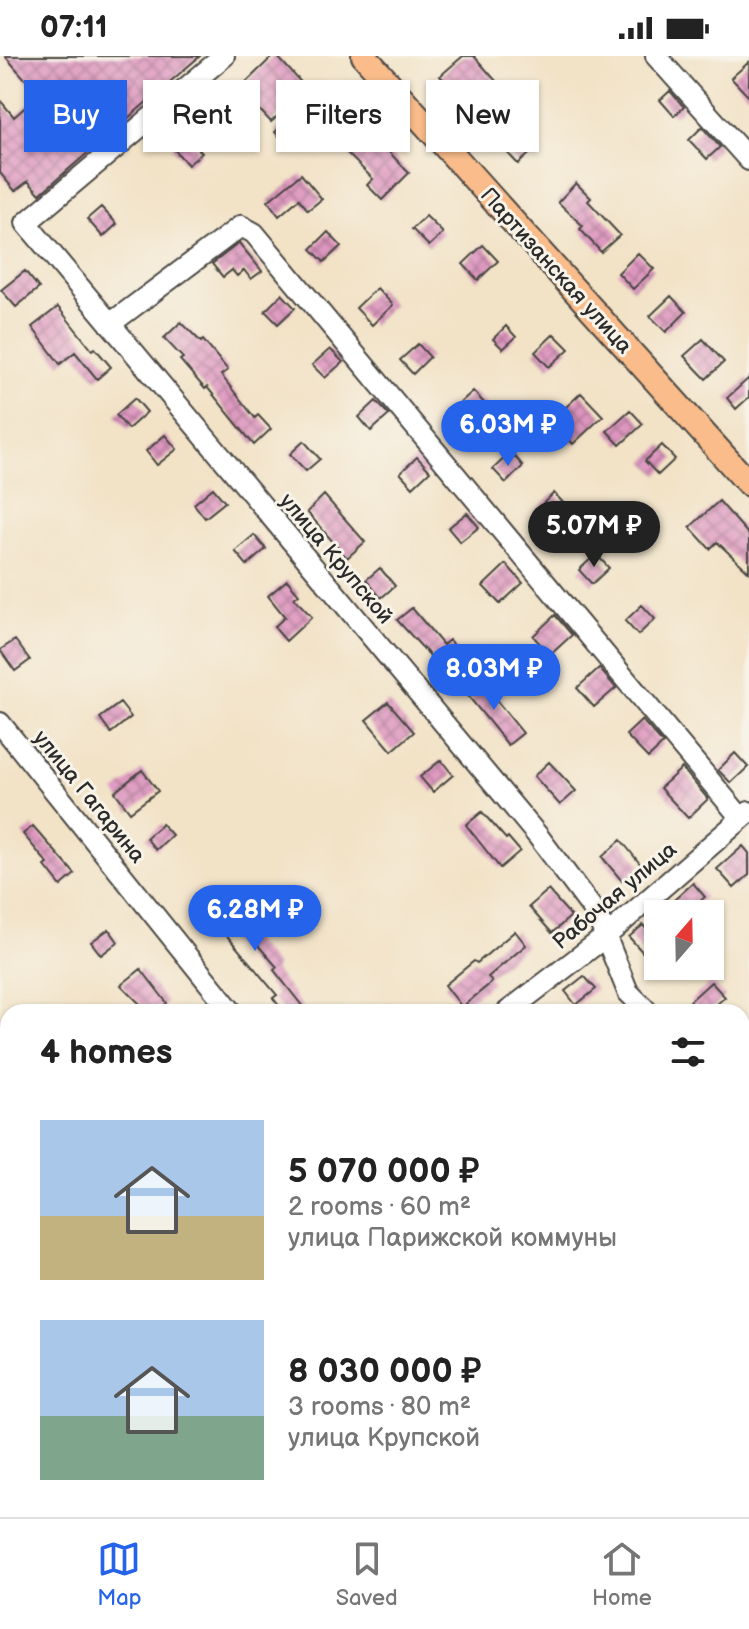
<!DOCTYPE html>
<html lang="en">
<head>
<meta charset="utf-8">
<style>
  :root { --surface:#fff; --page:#f2f2f2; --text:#222; --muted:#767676; --line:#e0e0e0; --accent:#2563eb }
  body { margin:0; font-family:"Balsamiq Sans",sans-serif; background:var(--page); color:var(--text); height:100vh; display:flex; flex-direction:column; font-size:30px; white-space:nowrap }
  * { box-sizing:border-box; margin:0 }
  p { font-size:26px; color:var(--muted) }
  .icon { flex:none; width:44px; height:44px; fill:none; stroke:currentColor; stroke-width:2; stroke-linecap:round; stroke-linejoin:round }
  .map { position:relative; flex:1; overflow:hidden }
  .side { position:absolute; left:0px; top:948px; width:750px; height:514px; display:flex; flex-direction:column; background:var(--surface); border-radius:24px 24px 0 0; box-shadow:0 2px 6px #0004 }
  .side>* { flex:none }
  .hud { position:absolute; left:24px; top:24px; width:702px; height:72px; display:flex; gap:16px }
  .needle { width:52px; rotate:20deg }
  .controls { position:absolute; left:644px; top:844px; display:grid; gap:16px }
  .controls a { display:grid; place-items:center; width:80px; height:80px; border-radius:0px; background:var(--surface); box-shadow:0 2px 6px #0004; font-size:40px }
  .price { position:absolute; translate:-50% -68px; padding:0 18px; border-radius:28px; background:var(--accent); color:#fff; font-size:26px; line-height:52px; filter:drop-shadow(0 2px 4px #0008) }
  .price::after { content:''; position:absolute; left:50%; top:48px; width:24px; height:18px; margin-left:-12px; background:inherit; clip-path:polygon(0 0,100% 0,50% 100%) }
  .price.active { background:#222; color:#fff }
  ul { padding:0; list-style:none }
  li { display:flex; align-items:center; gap:24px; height:200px; padding:0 40px }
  li span { display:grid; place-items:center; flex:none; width:224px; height:160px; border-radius:0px; color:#555 }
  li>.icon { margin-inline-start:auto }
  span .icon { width:96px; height:96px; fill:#fffc; stroke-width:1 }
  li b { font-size:34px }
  h2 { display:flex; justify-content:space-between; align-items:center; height:96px; padding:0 40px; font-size:34px }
  .pill { padding:0 28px; border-radius:0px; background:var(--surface); box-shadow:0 2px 6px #0004; font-size:28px; line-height:72px }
  .pill.active { background:var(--accent); color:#fff }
  .status { display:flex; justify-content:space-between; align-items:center; height:56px; padding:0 40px; background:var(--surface); direction:ltr }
  .status svg { height:22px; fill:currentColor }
  .tab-bar { display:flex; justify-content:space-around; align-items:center; height:112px; border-top:2px solid var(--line); background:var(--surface); font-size:22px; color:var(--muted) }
  .tab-bar a { display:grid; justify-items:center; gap:4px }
  .tab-bar .active { color:var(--accent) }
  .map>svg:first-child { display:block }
  .building { fill:url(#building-cross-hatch) }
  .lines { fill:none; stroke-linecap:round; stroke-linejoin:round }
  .minor-casing { stroke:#494642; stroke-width:24 }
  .major-casing { stroke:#494642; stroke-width:28 }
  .minor { stroke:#fff; stroke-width:20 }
  .major { stroke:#f9bc8a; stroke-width:24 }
  .labels { text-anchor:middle; stroke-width:6; stroke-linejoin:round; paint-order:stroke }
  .street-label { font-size:22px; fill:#2b2b2b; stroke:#f7f3e8 }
</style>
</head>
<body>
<div class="status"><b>07:11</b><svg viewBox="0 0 49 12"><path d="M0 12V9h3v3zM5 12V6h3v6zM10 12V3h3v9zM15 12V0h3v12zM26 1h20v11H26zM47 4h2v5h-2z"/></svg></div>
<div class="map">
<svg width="749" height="1461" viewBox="0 0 749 1461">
  <defs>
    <pattern id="building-cross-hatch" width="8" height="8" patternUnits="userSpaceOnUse" patternTransform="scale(2)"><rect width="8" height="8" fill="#de96bf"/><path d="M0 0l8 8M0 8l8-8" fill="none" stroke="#b47b9b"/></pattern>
  </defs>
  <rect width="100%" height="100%" fill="#f7f3e8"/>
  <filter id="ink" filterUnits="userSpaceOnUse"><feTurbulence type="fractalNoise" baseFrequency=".0125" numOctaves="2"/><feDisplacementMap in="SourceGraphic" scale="16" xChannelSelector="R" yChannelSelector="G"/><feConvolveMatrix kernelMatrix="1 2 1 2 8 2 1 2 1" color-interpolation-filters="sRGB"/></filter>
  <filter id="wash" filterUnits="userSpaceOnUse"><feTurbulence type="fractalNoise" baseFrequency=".006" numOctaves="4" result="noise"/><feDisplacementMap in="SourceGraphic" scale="32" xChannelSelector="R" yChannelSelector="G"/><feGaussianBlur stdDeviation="1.8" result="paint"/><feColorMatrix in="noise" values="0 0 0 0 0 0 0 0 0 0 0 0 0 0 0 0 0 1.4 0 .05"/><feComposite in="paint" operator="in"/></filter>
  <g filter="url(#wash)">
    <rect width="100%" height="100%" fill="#f2e2c6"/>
    <g id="blocks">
      <path class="building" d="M5,0H200L40,138L28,125L15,135L0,117V44L14,61L39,39Z
        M273,0H277L307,33L271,66L257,51L227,78L211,60Z
        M463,0H474L510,41L482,66L440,20Z
        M749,6V41L731,22Z
        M670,35L684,51L674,60L660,44Z
        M286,66L298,79L286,89L275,76Z
        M702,71L720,91L707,103L689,84Z
        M368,74L409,117L382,144L367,129L373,123L346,96Z
        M522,77L536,92L518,108L504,93Z
        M186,79L202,97L188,109L172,91Z
        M301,118L322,143L308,154L299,143L279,160L268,145Z
        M576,127L591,142L588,145L620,179L601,196L580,173L583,170L558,146Z
        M101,151L117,168L103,181L87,163Z
        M426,160L443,177L429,190L412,173Z
        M328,176L341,190L324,206L311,193Z
        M239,187L262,215L251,223L244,214L237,220L232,214L223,221L212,208Z
        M483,189L498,205L478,224L463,208Z
        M638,197L654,213L633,233L618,217Z
        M25,215L39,232L16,251L1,234Z
        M377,232L393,249L372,269L356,252Z
        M282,238L295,252L278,268L265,255Z
        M671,240L686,256L666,276L650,260Z
        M58,251L92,294L95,292L111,311L97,323L75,296L60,308L32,271Z
        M181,266L201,286L203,284L228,314L221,319L255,362L258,359L271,373L254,389L207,331L205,333L180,304L183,302L164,282Z
        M506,270L516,281L503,293L493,283Z
        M554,278L569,293L549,311L535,296Z
        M703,283L724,306L706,323L684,300Z
        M418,288L430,301L413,318L400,304Z
        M330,293L343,306L325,322L312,309Z
        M749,322V341L736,353L727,342Z
        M473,335L486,349L461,372L448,358Z
        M581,337L603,360L573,388L552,364Z
        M135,342L147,356L128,373L116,359Z
        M376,345L389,359L371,375L359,361Z
        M630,354L643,368L620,389L607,375Z
        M165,379L177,393L157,409L146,395Z
        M304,385L320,403L306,415L290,398Z
        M662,389L675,403L658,419L645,405Z
        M511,396L523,410L506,427L493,413Z
        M417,401L430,415L413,431L400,417Z
        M213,432L225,446L205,462L194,448Z
        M554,437L569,453L549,472L534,456Z
        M324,439L365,486L347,502L307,456Z
        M719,445L749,479V516L717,486L710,493L690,471Z
        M467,457L479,471L460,486L448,472Z
        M254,479L266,493L247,509L235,495Z
        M596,498L609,512L592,528L579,514Z
        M506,508L523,527L500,548L483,530Z
        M380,512L395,530L381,542L366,524Z
        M287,524L299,538L294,542L312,561L286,585L274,571L285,561L268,540Z
        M642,549L655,563L638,579L625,565Z
        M412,552L443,589L449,584L461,598L443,614L397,564Z
        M555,559L572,579L550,599L533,580Z
        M15,584L30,604L15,615L0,594Z
        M599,612L616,632L594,651L577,632Z
        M479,623L523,677L508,689L464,635Z
        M388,646L414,676L392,695L366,664Z
        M120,647L131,661L111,677L100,662Z
        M642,664L663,688L648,702L626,679Z
        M735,697L748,711L731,727L718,714Z
        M441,704L453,719L433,736L420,721Z
        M549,706L576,735L560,749L534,720Z
        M682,712L708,743L688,762L660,732Z
        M142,714L158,735L130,756L115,736Z
        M482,756L506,783L508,781L520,795L500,812L466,769Z
        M162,768L172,779L156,794L146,782Z
        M33,770L75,818L61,830L45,810L48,808L23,778Z
        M621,784L641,809L622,825L602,801Z
        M743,790L749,797V819L734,832L717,813Z
        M693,827L705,841L686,857L674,844Z
        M548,834L571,860L552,877L529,851Z
        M232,843L257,872L249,879L277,911L274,914L307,956H284L273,942L277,939L211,861Z
        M643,869L658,886V889L646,900L629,881Z
        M109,873L118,886L101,899L91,886Z
        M515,875L526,889L488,921L492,926L462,951L445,929L474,905L477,907Z
        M141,913L167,947L157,956H148L121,929Z
        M584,920L596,933L576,949L565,935Z
        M711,926L725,941L708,956H700L690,945Z"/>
    </g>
  </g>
  <g filter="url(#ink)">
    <use href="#blocks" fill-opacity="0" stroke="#494642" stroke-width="2"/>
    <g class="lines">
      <defs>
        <path id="minor" d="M224,0L26,167L538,780L597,859L628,936L648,956
          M656,0L749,104
          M110,268L241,170L254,177L741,762
          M0,667L232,956
          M507,956L605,881L749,756
          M742,1054L749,1061
          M0,1353L8,1346
          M0,1401L8,1411
          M40,1454L45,1461
          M291,1454L296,1461
          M619,1454L625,1461"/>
        <path id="major" d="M364,0L749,428"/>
      </defs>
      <use href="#minor" class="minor-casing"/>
      <use href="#major" class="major-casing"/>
      <use href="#minor" class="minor"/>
      <use href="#major" class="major"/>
    </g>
  </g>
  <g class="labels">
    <g class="street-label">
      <text transform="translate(557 214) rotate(48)" y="8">Партизанская улица</text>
      <text transform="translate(337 502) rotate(50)" y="8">улица Крупской</text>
      <text transform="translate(90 740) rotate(51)" y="8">улица Гагарина</text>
      <text transform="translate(614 839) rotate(-40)" y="8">Рабочая улица</text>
    </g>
  </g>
</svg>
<div class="controls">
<a><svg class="needle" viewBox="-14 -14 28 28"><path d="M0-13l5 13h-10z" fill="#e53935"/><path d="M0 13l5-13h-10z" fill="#767676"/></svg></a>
</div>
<b class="price" style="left:508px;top:412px">6.03M ₽</b>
<b class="price active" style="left:594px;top:513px">5.07M ₽</b>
<b class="price" style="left:494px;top:656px">8.03M ₽</b>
<b class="price" style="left:255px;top:897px">6.28M ₽</b>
<div class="hud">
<a class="pill active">Buy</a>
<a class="pill">Rent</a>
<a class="pill">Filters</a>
<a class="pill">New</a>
</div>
<section class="side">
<h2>4 homes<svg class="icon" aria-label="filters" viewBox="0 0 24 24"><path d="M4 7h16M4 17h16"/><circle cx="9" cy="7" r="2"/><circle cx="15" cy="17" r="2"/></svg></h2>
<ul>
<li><span style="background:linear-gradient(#a9c7e8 60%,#c2b280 0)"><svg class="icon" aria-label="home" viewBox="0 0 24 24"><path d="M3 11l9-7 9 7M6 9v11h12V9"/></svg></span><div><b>5 070 000 ₽</b><p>2 rooms · 60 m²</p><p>улица Парижской коммуны</p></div></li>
<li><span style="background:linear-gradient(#a9c7e8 60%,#7fa58c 0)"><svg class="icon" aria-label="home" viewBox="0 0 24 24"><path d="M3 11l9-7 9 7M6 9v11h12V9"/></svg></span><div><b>8 030 000 ₽</b><p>3 rooms · 80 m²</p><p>улица Крупской</p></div></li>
</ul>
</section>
</div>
<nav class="tab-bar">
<a class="active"><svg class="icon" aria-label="map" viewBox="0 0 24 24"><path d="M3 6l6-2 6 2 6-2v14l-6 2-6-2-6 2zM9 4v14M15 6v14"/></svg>Map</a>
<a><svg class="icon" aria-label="saved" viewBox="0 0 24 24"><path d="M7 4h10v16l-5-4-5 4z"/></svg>Saved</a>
<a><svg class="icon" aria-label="home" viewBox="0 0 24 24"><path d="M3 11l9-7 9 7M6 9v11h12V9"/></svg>Home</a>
</nav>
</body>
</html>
